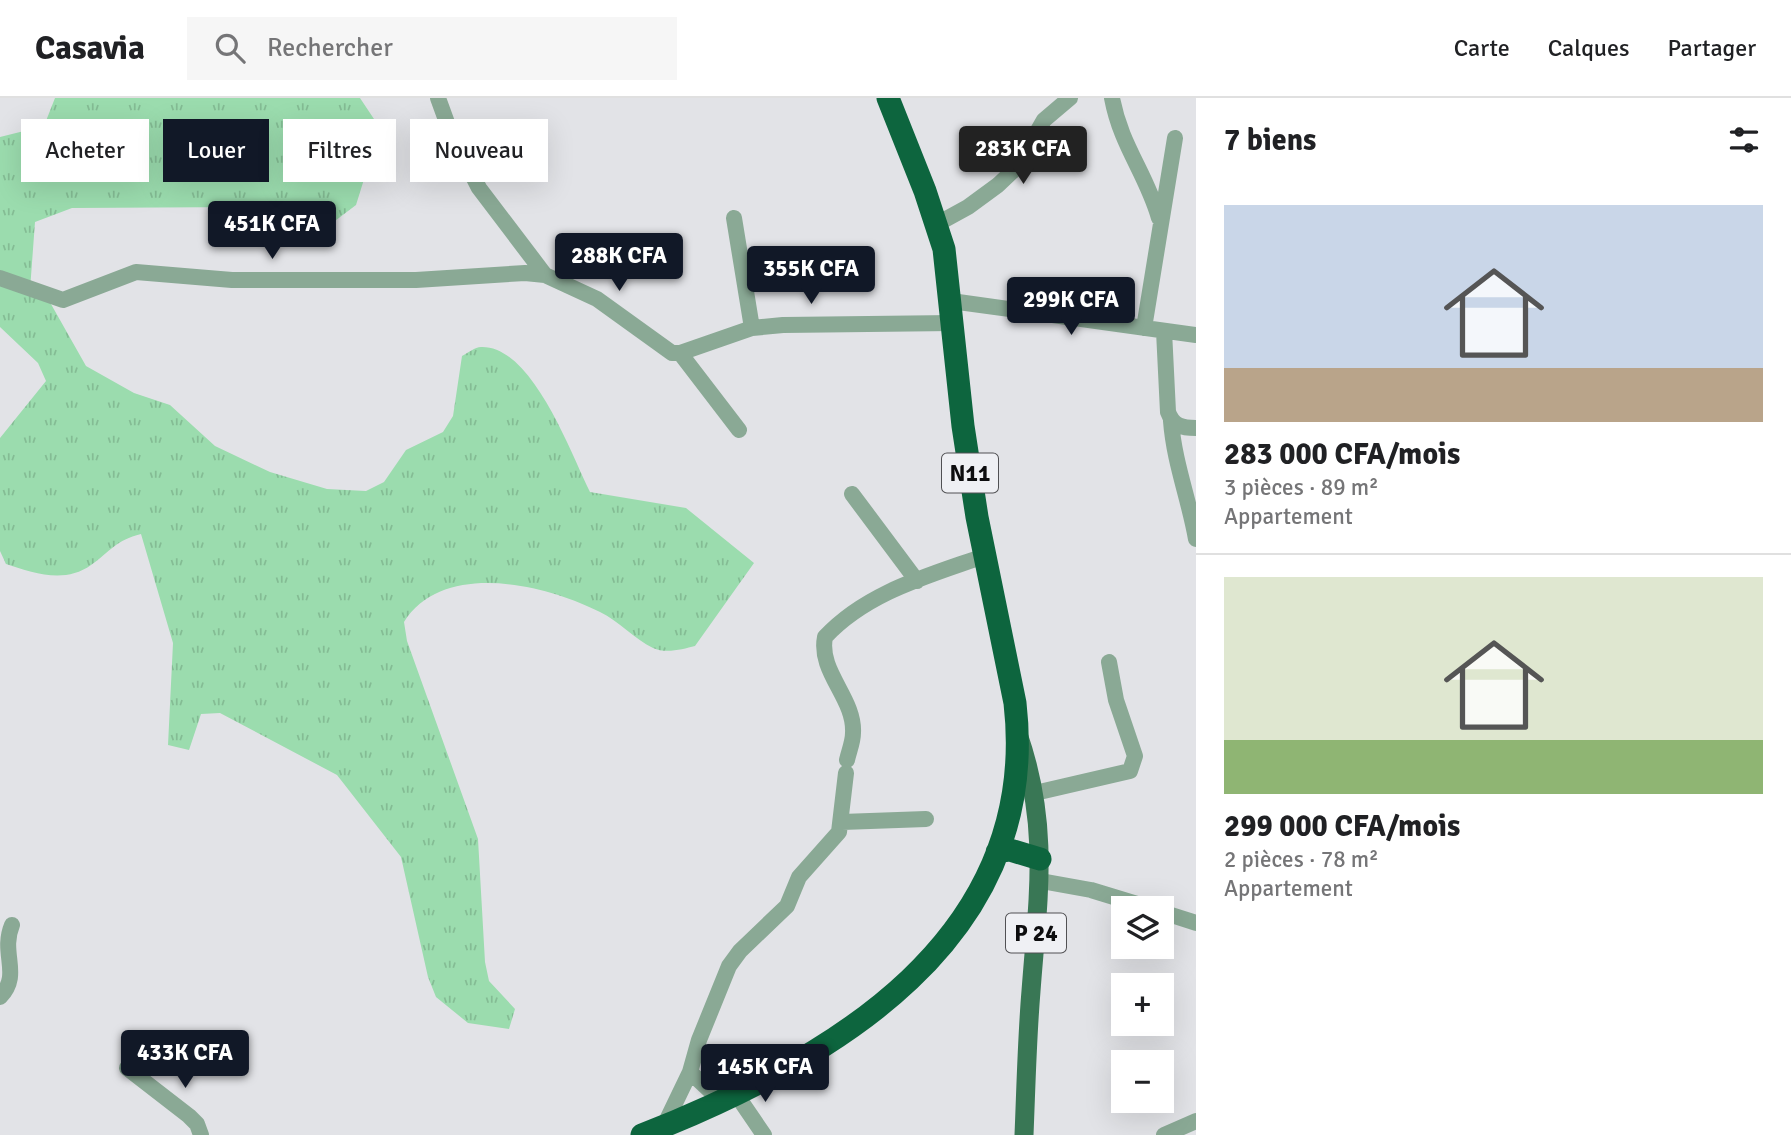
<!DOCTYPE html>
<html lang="fr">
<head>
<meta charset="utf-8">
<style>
  :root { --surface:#fff; --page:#f6f6f6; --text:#202124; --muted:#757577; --line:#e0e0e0; --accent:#111827 }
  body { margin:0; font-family:Signika,sans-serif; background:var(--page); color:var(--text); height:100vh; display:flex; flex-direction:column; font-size:26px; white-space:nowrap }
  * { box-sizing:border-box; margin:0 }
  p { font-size:23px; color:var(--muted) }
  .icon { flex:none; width:38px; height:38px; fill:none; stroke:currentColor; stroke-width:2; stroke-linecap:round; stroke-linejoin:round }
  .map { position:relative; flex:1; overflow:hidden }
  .panel { display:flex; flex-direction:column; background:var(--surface); width:595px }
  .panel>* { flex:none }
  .hud { position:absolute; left:21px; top:21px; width:665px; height:63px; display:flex; gap:14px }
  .fabs { position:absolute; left:1111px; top:798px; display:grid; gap:14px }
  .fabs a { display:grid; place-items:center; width:63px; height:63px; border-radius:0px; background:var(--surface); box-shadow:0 7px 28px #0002; font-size:35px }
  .price { position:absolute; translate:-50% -60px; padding:0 16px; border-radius:7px; background:var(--accent); color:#fff; font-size:23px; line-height:46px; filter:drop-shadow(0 2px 4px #0008) }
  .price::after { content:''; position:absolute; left:50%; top:42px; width:21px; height:16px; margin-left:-10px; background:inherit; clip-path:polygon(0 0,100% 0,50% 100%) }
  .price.on { background:#222; color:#fff }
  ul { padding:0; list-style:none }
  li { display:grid; align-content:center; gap:14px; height:371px; padding:0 28px }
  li+li { border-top:2px solid var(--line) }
  li span { display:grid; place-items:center; height:217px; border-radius:0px; color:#555 }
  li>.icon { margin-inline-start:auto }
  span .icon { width:126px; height:126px; fill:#fffc; stroke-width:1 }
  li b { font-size:30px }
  h2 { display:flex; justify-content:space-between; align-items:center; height:84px; padding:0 28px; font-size:30px }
  .pill { padding:0 24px; border-radius:0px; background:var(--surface); box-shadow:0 7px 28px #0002; font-size:24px; line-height:63px }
  .pill.on { background:var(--accent); color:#fff }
  header { display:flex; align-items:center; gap:42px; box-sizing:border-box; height:98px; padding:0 35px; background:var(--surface); border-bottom:2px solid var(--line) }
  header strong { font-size:33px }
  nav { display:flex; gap:38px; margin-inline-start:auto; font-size:24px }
  .search { width:490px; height:63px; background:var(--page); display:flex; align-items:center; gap:18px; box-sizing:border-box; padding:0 24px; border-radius:0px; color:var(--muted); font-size:26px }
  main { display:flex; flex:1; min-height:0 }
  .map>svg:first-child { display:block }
  .grass { fill:url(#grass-tufts) }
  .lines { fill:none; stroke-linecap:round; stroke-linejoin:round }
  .minor { stroke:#8aa995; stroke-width:16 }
  .major { stroke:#397755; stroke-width:19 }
  .highway { stroke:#0d653e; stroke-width:23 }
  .labels { text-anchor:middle; stroke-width:7; stroke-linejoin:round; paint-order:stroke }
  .shield { fill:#eff0f4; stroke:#515154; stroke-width:2 }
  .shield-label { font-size:23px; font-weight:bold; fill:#0d0d0f }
</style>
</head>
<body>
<header>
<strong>Casavia</strong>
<div class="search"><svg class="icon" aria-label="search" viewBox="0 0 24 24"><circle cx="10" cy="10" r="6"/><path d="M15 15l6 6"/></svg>Rechercher</div>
<nav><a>Carte</a><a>Calques</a><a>Partager</a></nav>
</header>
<main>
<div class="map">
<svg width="1196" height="1037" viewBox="0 0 1196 1037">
  <defs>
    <pattern id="grass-tufts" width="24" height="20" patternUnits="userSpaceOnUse" patternTransform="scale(1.75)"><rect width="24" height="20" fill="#9bdcae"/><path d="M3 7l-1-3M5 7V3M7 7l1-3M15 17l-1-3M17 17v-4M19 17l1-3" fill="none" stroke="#84bc94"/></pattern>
  </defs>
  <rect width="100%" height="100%" fill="#e2e3e7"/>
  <path class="grass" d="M55,0H360L380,30L356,107L323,132L245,109L72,110L35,124L30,192L47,199L86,268L134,295L170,307L215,348L270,374L327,391L366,393L384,384L406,352L443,334L453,318L462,258C468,255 475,249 481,249C532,247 571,356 590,394L686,410L754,465L695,548C683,551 666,556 653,550C634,541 619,523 600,514C545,486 443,462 404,524L407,543L478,741L485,864L489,883L515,911L509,931L468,925L436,899L428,879L401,759L337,677L220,615L201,616L189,652L168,647L173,545L141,436C116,442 111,453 91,467C65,486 33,475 6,466L0,453V340L46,283L38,265L0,229V39L44,28Z"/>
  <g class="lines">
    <path class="minor" d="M438,0L450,33L479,90L545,177
      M1112,0C1121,48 1146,75 1159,120
      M734,120L752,230
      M937,126L968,109L998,87L1017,69L1044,22L1070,0
      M0,180L63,202L136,174L232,182H416L525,175L545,177L597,201L672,255H680L752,230L783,227L953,225
      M951,203L1196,237
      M1144,230L1175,40
      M1164,233L1168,314C1173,328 1182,330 1196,330
      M680,255L739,332
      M1171,323C1174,364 1189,401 1196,441
      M852,396L917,483
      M847,662C849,653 853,644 853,635C855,600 818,574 825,539C867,494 928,478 984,458
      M1035,695L1130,673L1135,658L1116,602L1109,564
      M842,724L926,721
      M1041,783L1091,792L1150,810
      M1162,814L1196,825
      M0,899C22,876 0,856 12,827
      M127,970L189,1018L197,1026L201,1037
      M690,974L721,1003
      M736,996L764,1037
      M664,1028L690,974L699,942L729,868L740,853L787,808L799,779L839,734L846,675
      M1164,1037L1196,1023"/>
    <path class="major" d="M1018,636C1050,728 1038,799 1031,893C1027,941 1026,989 1024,1037"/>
    <path class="highway" d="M997,754L1010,752L1040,761
      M642,1037C831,963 1042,841 1015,605L977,419L963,328L944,151L925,93L888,0"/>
  </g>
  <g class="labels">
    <g class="shield">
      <rect x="942" y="355.5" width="56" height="39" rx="5"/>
      <rect x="1006" y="815.5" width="60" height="39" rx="5"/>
    </g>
    <g class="shield-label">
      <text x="970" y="383">N11</text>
      <text x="1036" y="843">P 24</text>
    </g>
  </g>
</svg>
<div class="fabs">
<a><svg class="icon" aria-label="layers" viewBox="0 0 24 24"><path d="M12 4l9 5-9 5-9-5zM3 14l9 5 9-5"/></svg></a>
<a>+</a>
<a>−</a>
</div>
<b class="price on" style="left:1023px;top:88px">283K CFA</b>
<b class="price" style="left:272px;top:163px">451K CFA</b>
<b class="price" style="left:619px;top:195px">288K CFA</b>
<b class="price" style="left:811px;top:208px">355K CFA</b>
<b class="price" style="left:1071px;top:239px">299K CFA</b>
<b class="price" style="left:185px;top:992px">433K CFA</b>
<b class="price" style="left:765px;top:1006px">145K CFA</b>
<div class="hud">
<a class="pill">Acheter</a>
<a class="pill on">Louer</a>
<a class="pill">Filtres</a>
<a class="pill">Nouveau</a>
</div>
</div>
<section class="panel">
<h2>7 biens<svg class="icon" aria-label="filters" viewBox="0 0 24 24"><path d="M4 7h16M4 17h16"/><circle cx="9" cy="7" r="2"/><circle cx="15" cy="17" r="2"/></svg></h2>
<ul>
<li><span style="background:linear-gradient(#c9d6e8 75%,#b9a48a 0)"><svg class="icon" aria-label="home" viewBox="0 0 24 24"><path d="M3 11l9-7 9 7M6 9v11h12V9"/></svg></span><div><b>283 000 CFA/mois</b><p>3 pièces · 89 m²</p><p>Appartement</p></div></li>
<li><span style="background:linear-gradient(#dfe7d0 75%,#8fb573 0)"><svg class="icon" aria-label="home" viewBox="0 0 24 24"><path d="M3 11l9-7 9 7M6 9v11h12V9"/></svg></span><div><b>299 000 CFA/mois</b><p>2 pièces · 78 m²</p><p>Appartement</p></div></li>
</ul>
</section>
</main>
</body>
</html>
